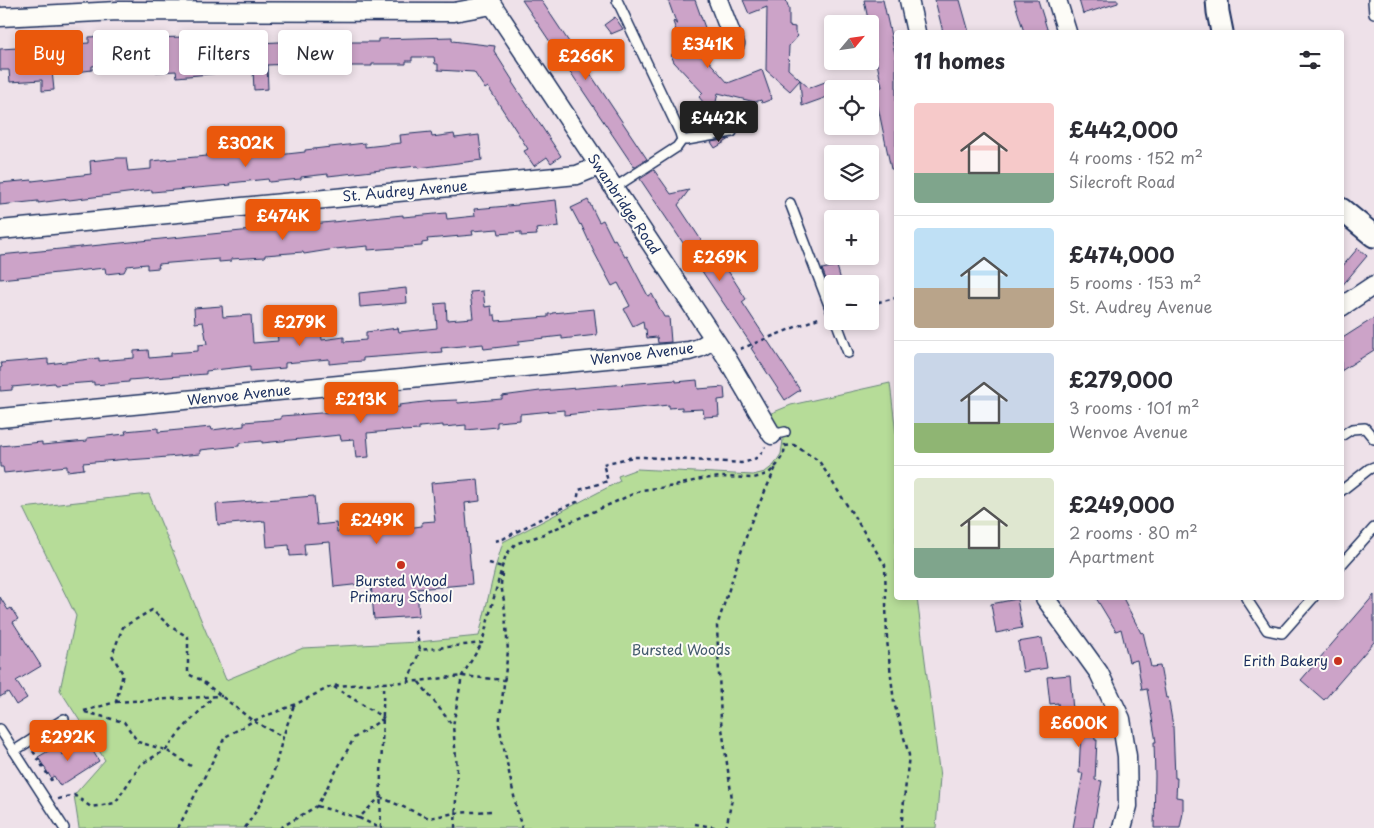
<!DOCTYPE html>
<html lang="en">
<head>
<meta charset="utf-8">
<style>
  :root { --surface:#fff; --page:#f2f2f3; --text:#2b2b33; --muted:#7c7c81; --line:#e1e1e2; --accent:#ea580c }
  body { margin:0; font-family:"Playpen Sans",sans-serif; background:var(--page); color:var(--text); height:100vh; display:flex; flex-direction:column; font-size:19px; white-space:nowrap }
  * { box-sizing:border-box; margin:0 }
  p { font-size:16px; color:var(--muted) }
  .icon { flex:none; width:28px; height:28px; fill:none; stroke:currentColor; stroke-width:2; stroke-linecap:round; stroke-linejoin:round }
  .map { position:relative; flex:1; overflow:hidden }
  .side { position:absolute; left:894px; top:30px; width:450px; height:570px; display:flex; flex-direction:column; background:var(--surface); border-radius:5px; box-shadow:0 2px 8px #0003 }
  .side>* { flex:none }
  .banner { position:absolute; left:15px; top:30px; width:475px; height:45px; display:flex; gap:10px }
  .needle { width:32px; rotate:61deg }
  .tools { position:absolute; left:824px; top:15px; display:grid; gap:10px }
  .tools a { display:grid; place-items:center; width:55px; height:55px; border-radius:5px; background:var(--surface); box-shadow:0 2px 8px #0003; font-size:25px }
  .price { position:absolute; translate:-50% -42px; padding:0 11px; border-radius:5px; background:var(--accent); color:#fff; font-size:16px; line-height:32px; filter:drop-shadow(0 1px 2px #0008) }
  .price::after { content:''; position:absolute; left:50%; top:30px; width:15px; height:11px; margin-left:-8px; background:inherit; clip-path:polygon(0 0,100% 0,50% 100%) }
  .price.active { background:#222; color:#fff }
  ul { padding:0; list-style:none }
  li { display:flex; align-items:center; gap:15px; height:125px; padding:0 20px }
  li+li { border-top:1px solid var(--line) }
  li span { display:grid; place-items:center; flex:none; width:140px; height:100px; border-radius:5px; color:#555 }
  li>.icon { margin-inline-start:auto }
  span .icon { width:60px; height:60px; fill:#fffc; stroke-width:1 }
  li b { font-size:21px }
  h2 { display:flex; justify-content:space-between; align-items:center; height:60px; padding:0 20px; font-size:21px }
  .chip { padding:0 18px; border-radius:5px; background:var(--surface); box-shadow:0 2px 8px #0003; font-size:18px; line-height:45px }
  .chip.active { background:var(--accent); color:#fff }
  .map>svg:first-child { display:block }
  .green { fill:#b6dc98; stroke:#68867b }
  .building { fill:#cca3c8; stroke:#1b2f5e }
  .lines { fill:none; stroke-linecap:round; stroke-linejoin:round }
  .service-casing { stroke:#1b2f5e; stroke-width:12 }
  .minor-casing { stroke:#1b2f5e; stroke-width:21 }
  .tertiary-casing { stroke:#1b2f5e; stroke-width:25 }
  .path { stroke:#1b2f5e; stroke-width:2.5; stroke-dasharray:4 4; stroke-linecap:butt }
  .service { stroke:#fdfcf7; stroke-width:9 }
  .minor { stroke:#fdfcf7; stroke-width:18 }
  .tertiary { stroke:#fdfcf7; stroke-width:21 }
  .poi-dot { fill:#c8321e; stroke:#fdfcf7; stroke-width:2 }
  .labels { text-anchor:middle; stroke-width:4; stroke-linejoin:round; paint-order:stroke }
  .street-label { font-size:14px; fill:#1b2f5e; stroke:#fdfcf7 }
  .poi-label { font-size:14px; fill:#1b2f5e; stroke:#fdfcf7 }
  .park-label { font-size:14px; fill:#425a6c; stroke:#fdfcf7 }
</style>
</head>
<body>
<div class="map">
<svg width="1374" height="828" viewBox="0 0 1374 828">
  <rect width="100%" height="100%" fill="#eee1e9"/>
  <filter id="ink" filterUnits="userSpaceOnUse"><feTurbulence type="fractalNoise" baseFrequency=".02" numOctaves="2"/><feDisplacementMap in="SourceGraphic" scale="10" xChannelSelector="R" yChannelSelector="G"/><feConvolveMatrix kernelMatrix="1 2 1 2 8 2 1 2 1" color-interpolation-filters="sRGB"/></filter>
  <g filter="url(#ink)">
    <path class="green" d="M890,383L896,434V598H917L940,777L936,828H79L74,795L105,760L60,690L76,616L23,508L149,494L226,680L303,648L418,642L479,636L496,565L503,542L620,481L618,476L637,469L753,475L765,472L774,465L781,454L783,440L769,414L791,405Z"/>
    <path class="building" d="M522,0H541L647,159L634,167Z
      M668,0H695L708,36L692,42L728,83L762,70L772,99L762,103L761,100L755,102L718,93L711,124L726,120L727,126L704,131L702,126L687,133L681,120L707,107L699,97L703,93L674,62L671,55L683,49L673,22L674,21L677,25Z
      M743,0H786L789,9V26L795,27V32L798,36L789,46L788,69L809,88L825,82L830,96L802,106L800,80L790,91L766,70L767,7L749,14Z
      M864,0H883L896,58V169H891L874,88L882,87L870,30V24H869Z
      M935,0H960L969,32H943Z
      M1014,0H1038L1048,32H1024Z
      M1079,0H1118V3L1083,14Z
      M615,17L623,29L611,34L604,25Z
      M151,35V38L216,36V45L245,43V37L257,36V43L301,41V39L317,38H334V42H378V39L452,37V41L495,46L494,51L513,81L512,82L561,156L551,163L547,157L534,166L524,151L528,149L488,87L485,89L474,72L438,70V64H435L434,57H412V61H406V64H372V66H340V63L318,64V63L267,65L268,89L254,90L253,70L177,77L176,71L156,72L155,62L136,64V62L92,66V70L76,72V69L52,71L54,90L42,91V80L10,82L9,70H0V49L35,47V41L59,39V45L89,43V37L108,36V40Z
      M267,129L269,156L305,152V150L365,143V147L401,143L400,135L431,132L432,137L454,134L455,138L479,135L482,160L418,168L417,166L328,176V174L301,177V179L269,182L268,179L230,183L231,185L152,192V190L69,200L68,199L38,203V201L0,205V183L32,180V181L91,174L90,161L118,158H126L128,171L151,169V161L207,156V154L232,152L231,141L254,139L253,131Z
      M730,139L715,148L711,142Z
      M654,170L671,194L689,190L678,205L711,255L716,252L746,299L742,302L800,390L785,400L751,348L753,347L640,179Z
      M556,200L559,226L536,229L537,235L521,236V232L499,234L498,229L472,231L473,235L427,239L428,242L422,243V246L368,250V246L335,249L304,254L303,252L265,255V257L231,259V261L219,262V259L158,264L159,268L147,269V264L127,266L124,272L106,274L105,268L0,279V255L403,215V217L446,213L447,219L475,216L474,209L518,205V204Z
      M588,200L599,222L603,220L613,240L615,239L625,257L627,256L648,296L652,294L664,317H669L671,342L658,343L657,337L647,338L646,329H644L643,321L633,326L624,309L630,306L618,283L612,286L593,250L581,224L580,225L571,208Z
      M1358,248L1367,256L1341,287V268Z
      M837,266L842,284H828L822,269Z
      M406,288L407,303L360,307L359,293Z
      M483,291L485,307L491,306L492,315H495L496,321L548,317V314H552V313L594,309L597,335L562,339V336L519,341V345L484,349L483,344L441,348L442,352L363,358V361L349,362L329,364V359L285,363V368L250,371V366L206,371V374L129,380V382L94,385V382L55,385L54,383L12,387V390L0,391V368L2,367L1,363L48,359V364L99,358V361L134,358V351L148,350L149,358L171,356V353L198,351V345L207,344L203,322L195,323L194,308L222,306L223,317L251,315L253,343L278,341L275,316L288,315L290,333L321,330L322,340L344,337V342L366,340V332L398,328L399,332L437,328L435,304L446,303L447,320L473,318L470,292Z
      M1374,318V350L1341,371V339Z
      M676,380V382L697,380L698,389L724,387L725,399L718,400L719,416L704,417L703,409L682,410V407L669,408V405L564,415V410L520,414V420L497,422V427L466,430V425L443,427V425L419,427V430L402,431V430L367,433L369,457L356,458L354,439L341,440L340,435L262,443V441L239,443V446L200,450V454L156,458L128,460V459L83,463L84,469L67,471V466L4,473L3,467H0V446L42,442V445L87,441V438L126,434L125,431L158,428V432L211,427L212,430L244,426V422L281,419V416L400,407L399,405L433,401L457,400L458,403L490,400L502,399V396L540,391Z
      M478,479L480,501L465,503L472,584L417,589L419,616L374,619L371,583L334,587L330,542L304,544L305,555L290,556L289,545L267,547L265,521L218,525L216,504L314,496L317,525L336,523L337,532L360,530V525L399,522V529L422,526V522L435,521L431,483Z
      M1374,595V642L1324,700L1301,680Z
      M0,597L8,610L11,608L18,619L13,622L41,666L16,681L27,698L16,705L8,692L0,697Z
      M1096,598H1123L1141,633L1143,632L1151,667L1160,666L1166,698L1168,697L1173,726L1175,778H1177L1176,797L1183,798V813L1180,828H1154L1155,776L1154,742H1156L1147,689L1142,690L1137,660L1129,662L1121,629L1116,631Z
      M1017,599L1022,628L996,633L991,604Z
      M1042,638L1047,668L1023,672L1018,642Z
      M1070,675L1073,711L1093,710L1095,740H1097L1095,780L1102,781L1093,828H1073L1083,773H1079L1081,729L1060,731L1058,703L1050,704L1047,677Z
      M86,740L99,761L60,786L54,776L51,778L38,757L57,746L63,755Z"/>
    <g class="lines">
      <defs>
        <path id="service" d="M1373,0L1374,14
          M682,140H687L732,132
          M614,188L677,147L682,140L680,133L617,0
          M790,203L832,313
          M836,321L848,353
          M772,435L785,432
          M1341,436L1352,429L1365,428L1374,439
          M1341,491L1369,469L1374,467
          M1341,565L1374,528
          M1246,598L1267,630L1282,633L1313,598
          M0,729L64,828
          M14,751L64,719"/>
        <path id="minor" d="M489,0L725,355L772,435
          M718,0L735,44
          M909,0L916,32
          M1057,0L1067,32
          M0,17L118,11L454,12L492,5
          M0,230L577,175L599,166
          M1341,307L1374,285
          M0,418L689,351L699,348L714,339
          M1045,598L1099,673L1121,719L1127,756L1128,806L1122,828"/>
        <path id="tertiary" d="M1217,0L1218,12L1222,32
          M1341,209L1374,236"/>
      </defs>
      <use href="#service" class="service-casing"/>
      <use href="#minor" class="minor-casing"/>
      <use href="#tertiary" class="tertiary-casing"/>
      <path class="path" d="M870,304L896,298
        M740,349L821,317
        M785,446L794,445L819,461L885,565L887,640L894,703L909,755L901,828
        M557,510L565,524
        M495,541L503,539L557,510L577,502L579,490L608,481L603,464L633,457H644L741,463C752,461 760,458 765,447
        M489,563L502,567
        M502,573L501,585L504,601L508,651L499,725L518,815L522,828
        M416,630L420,650L482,643L502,567L506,555L515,544L539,536L642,490L675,486L701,479L721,477L754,478L761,476L769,473L777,465L784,453L785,444
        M408,681L420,650
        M419,682L453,726
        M334,687L384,718
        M116,702L222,696
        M84,711L116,702L123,674L112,655L123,627L152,610L171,627L188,637V674L201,680L253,721L283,737
        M85,712L124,722L138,742L166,750L191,766
        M33,751L51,780L55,778
        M380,797L429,818L455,813L491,811
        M58,799L74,795L91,807L115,803L141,764L166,750L178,734L213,697
        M317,806L359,818L380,797
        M359,818L380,828
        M695,824L720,828
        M178,828L225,737L253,721L294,705L332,686L419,681L462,676L505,680
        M245,828L258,808L271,782L283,737L294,705
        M280,828L317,806L354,738L384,718
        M381,828C379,779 384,731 383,683
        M455,828L457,768L453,726L462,676L482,643
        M726,828L732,799L721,721L717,626L751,522L776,467"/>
      <use href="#service" class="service"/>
      <use href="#minor" class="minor"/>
      <use href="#tertiary" class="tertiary"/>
    </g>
  </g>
  <g class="poi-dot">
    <circle cx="401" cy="565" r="5"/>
    <circle cx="1338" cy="661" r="5"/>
  </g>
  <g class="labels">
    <g class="street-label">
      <text transform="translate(405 191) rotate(-5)" y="5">St. Audrey Avenue</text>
      <text transform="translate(624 204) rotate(56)" y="5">Swanbridge Road</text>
      <text transform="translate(642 354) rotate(-7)" y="5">Wenvoe Avenue</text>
      <text transform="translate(239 395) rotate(-6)" y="5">Wenvoe Avenue</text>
    </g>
    <g class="poi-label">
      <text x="401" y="586">Bursted Wood<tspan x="401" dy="16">Primary School</tspan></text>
      <text x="1328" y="666" text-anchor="end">Erith Bakery</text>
    </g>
    <g class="park-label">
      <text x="681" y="655">Bursted Woods</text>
    </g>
  </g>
</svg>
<div class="tools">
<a><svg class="needle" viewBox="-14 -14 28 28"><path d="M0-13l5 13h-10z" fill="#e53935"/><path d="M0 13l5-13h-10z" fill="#7c7c81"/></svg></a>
<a><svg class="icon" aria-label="locate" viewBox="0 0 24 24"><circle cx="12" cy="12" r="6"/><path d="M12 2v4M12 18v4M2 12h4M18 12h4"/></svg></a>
<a><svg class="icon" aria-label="layers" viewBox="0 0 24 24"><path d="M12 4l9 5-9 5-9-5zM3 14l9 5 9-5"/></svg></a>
<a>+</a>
<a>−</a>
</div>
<b class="price" style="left:708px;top:69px">£341K</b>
<b class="price" style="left:586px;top:81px">£266K</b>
<b class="price active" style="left:719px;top:143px">£442K</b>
<b class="price" style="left:246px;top:168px">£302K</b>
<b class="price" style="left:283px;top:241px">£474K</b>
<b class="price" style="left:720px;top:282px">£269K</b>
<b class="price" style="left:300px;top:347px">£279K</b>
<b class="price" style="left:361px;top:424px">£213K</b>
<b class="price" style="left:377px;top:545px">£249K</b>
<b class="price" style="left:1079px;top:748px">£600K</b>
<b class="price" style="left:68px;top:762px">£292K</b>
<div class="banner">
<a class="chip active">Buy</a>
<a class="chip">Rent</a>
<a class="chip">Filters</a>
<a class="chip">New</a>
</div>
<section class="side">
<h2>11 homes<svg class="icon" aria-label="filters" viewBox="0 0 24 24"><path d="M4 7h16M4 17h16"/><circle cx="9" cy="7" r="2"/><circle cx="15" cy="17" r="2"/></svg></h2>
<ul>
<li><span style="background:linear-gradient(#f6c9c9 70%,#7fa58c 0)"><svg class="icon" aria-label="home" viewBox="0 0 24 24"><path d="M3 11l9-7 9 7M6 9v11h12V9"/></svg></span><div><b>£442,000</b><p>4 rooms · 152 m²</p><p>Silecroft Road</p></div></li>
<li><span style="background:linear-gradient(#bfe0f5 60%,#b9a48a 0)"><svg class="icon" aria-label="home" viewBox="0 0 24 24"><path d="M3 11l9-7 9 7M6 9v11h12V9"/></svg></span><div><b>£474,000</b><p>5 rooms · 153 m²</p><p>St. Audrey Avenue</p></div></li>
<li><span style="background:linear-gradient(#c9d6e8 70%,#8fb573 0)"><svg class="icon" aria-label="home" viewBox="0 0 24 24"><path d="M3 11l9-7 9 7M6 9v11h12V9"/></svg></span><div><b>£279,000</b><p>3 rooms · 101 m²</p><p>Wenvoe Avenue</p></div></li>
<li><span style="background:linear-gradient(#dfe7d0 70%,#7fa58c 0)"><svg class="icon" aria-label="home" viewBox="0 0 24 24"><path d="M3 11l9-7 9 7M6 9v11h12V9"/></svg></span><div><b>£249,000</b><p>2 rooms · 80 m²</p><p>Apartment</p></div></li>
</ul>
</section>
</div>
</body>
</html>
